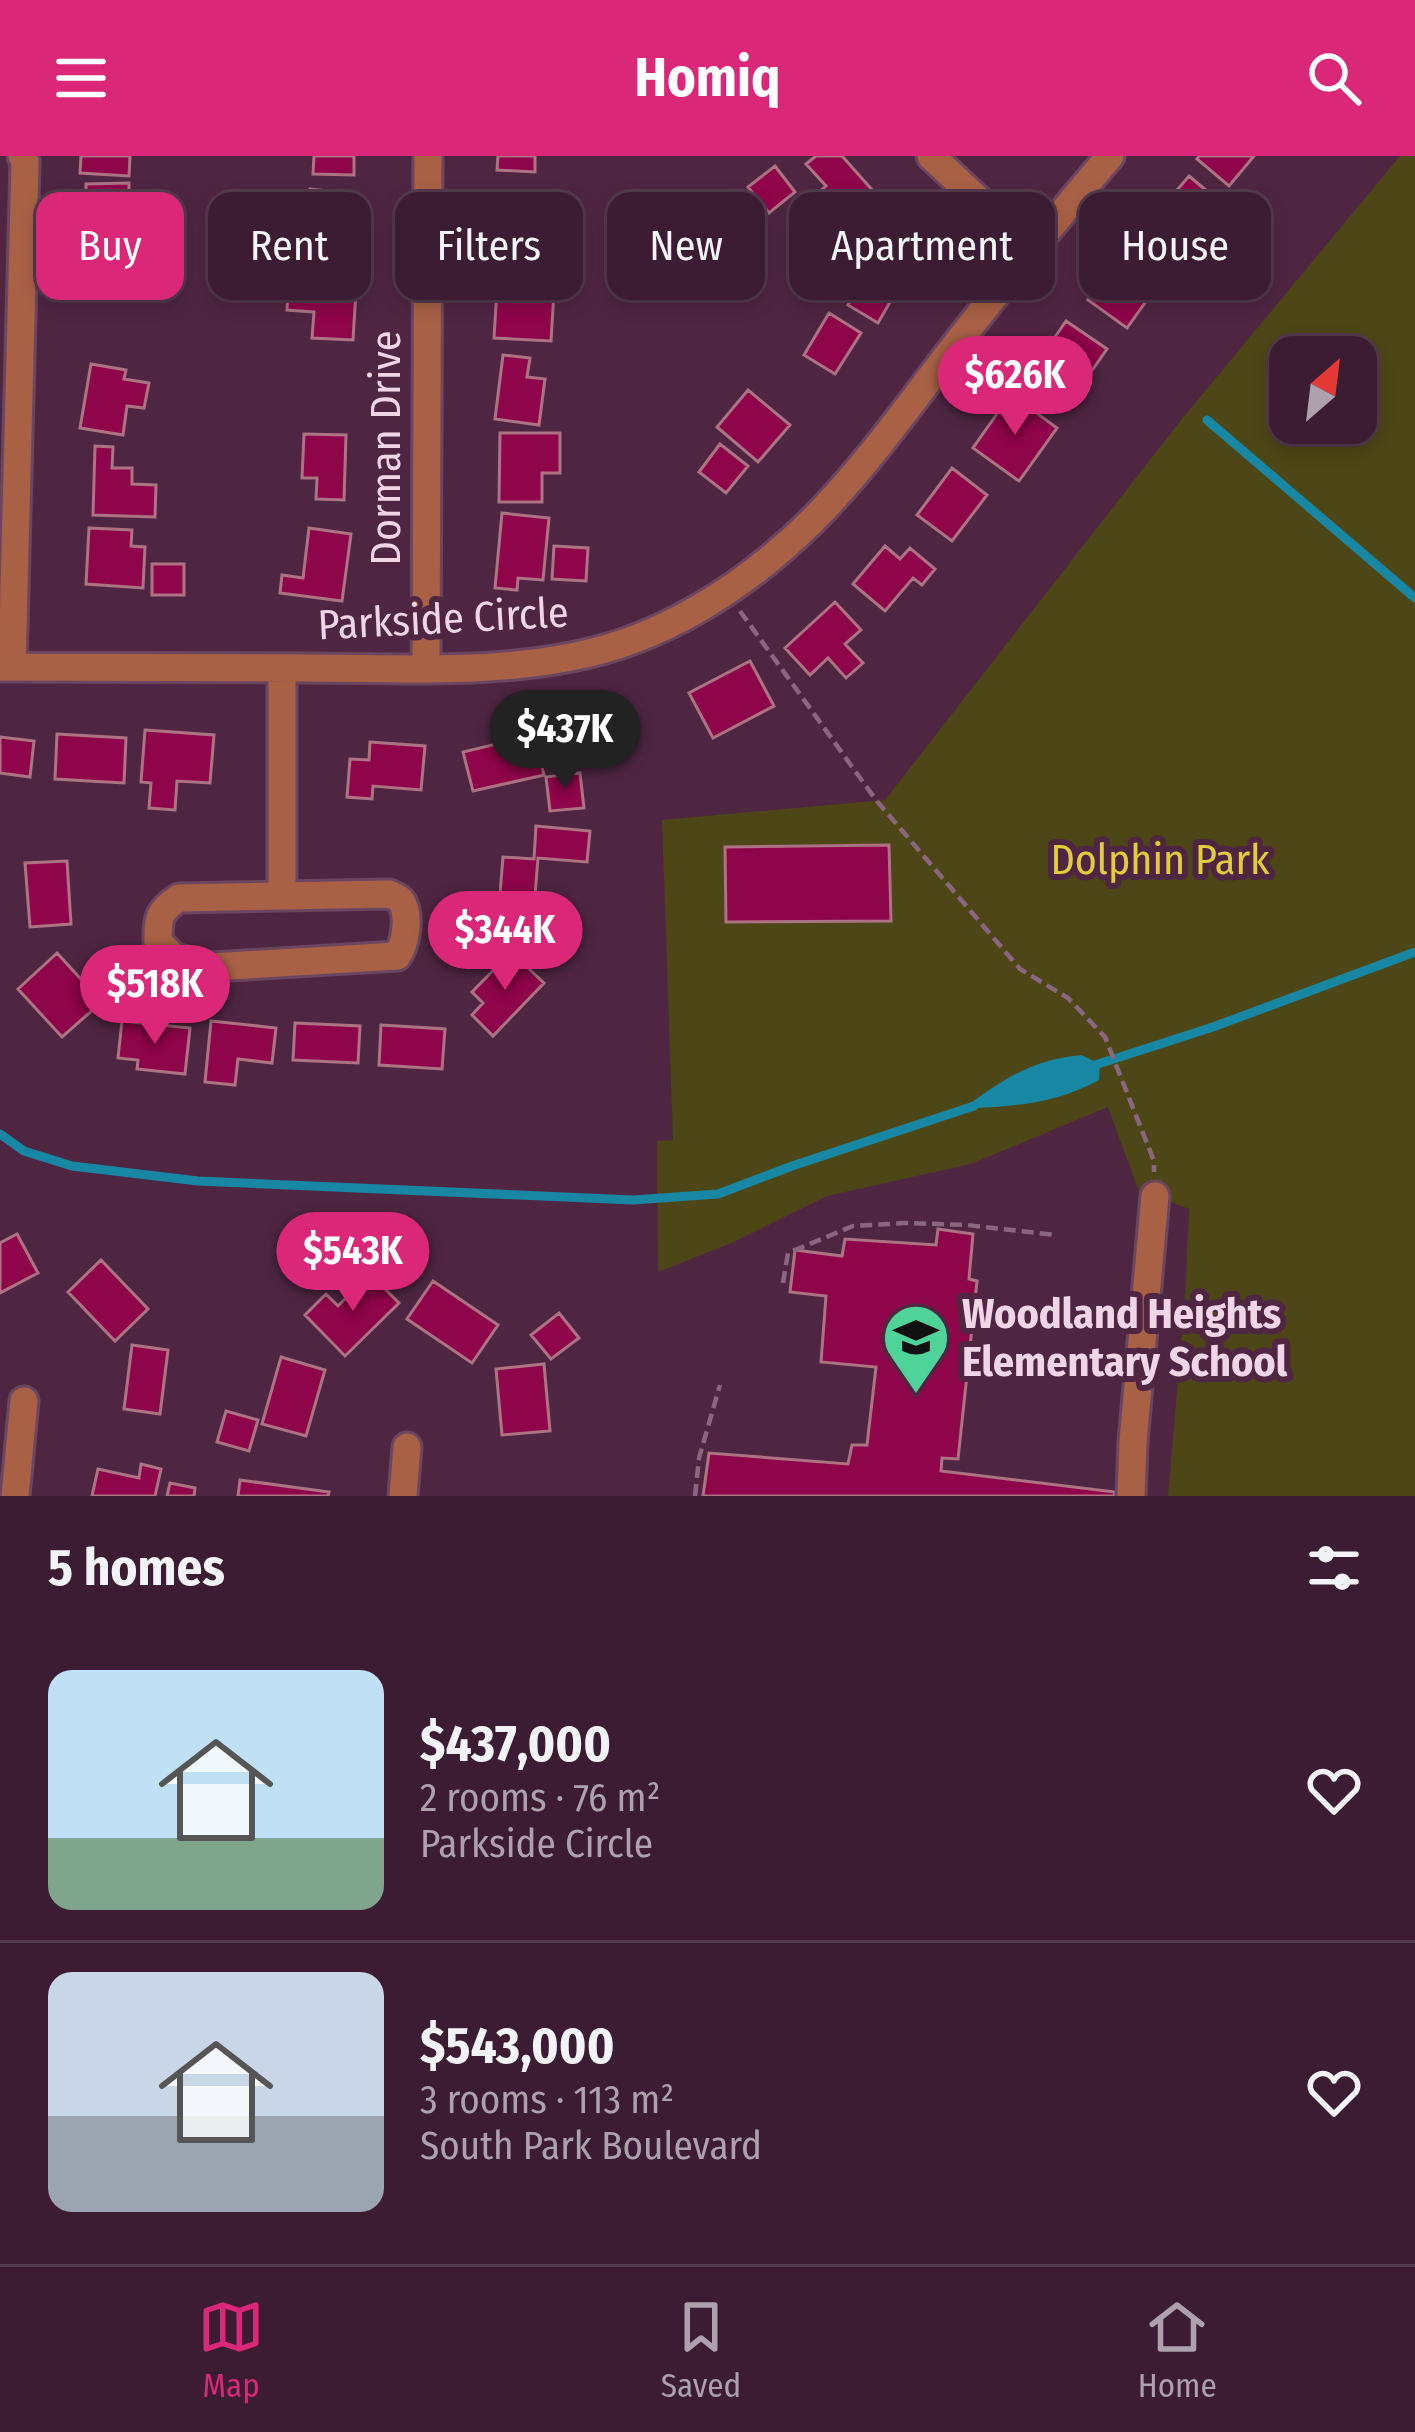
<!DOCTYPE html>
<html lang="en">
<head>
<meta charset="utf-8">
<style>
  :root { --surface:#3b1c32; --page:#42253a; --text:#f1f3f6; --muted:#aca1ac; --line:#543a4d; --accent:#db2777 }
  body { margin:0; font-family:"Fira Sans Condensed",sans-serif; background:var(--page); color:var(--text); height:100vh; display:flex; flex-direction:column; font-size:45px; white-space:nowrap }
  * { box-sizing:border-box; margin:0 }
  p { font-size:39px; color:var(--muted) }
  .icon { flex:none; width:66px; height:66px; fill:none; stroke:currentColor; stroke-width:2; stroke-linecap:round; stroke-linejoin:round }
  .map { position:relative; height:1340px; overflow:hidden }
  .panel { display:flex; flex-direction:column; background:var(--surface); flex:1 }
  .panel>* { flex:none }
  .guide { position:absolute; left:36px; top:36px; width:1344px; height:108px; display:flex; gap:24px }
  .needle { width:78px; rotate:28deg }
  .controls { position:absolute; left:1269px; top:180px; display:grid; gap:24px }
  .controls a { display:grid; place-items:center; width:108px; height:108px; border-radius:24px; background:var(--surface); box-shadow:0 6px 18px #0003,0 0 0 3px var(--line); font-size:60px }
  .price { position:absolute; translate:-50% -102px; padding:0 27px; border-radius:42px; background:var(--accent); color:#fff; font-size:39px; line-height:78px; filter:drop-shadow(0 3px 6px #0008) }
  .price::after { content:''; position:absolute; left:50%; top:72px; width:36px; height:27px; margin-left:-18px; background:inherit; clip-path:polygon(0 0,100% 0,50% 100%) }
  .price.selected { background:#222; color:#fff }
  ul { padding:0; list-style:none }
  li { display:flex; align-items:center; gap:36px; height:300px; padding:0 48px }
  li+li { border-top:3px solid var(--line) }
  li span { display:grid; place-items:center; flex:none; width:336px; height:240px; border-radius:24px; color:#555 }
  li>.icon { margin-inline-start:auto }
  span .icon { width:144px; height:144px; fill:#fffc; stroke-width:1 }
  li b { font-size:51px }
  h2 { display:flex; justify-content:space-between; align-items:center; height:144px; padding:0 48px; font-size:51px }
  .tag { padding:0 42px; border-radius:24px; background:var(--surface); box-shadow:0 6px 18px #0003,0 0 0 3px var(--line); font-size:42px; line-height:108px }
  .tag.selected { background:var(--accent); color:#fff }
  header { display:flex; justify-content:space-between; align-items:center; height:156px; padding:0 48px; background:var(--accent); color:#fff; font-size:54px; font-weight:700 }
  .tab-bar { display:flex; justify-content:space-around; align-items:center; height:168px; border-top:3px solid var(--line); background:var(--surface); font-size:33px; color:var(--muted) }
  .tab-bar a { display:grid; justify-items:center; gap:6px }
  .tab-bar .selected { color:var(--accent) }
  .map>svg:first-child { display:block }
  .green { fill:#4d4616; fill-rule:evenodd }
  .water { fill:#1887a3 }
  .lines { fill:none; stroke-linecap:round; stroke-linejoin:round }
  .stream { stroke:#1887a3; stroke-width:9 }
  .building { fill:#8f0549; stroke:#ac7383; stroke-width:3 }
  .minor-casing { stroke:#6c4660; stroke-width:33 }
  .path { stroke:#8b677f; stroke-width:4.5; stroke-dasharray:12 6; stroke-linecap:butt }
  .minor { stroke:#a96146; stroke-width:27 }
  .labels { text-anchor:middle; stroke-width:12; stroke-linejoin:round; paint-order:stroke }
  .street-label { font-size:42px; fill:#f0d5e6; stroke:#4f2642 }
  .park-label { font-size:42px; fill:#e1cc39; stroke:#4f2642 }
  .poi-label { font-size:42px; font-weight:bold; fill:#f0d5e6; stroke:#4f2642; text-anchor:start }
</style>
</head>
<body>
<header><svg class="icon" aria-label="menu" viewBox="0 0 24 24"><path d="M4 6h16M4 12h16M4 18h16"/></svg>Homiq<svg class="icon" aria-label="search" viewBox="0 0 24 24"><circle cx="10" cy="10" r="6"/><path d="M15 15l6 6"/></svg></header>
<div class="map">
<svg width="1415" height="1340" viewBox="0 0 1415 1340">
  <rect width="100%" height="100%" fill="#4f2642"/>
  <path class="green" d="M1400,0H1415V1340H1168L1185,1141L1189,1053L1155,1040L1141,1041L1108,951L971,1008L827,1040L734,1086L658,1116L657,985L673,984L662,664L885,644L1181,264ZM1290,201H1356V267H1290Z"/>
  <path class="water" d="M1081,899L1100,908L1099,924C1053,949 1013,950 962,953C1003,924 1030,904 1081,899Z"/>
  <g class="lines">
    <path class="stream" d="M1207,264L1415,442
      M1092,910L1213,871L1415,796
      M0,978L24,995L72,1010L198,1025L633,1044L718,1038L792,1010L974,950"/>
  </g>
  <path class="building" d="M81,0H130L129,20L80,17Z
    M314,0H354V19L313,18Z
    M498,0H535V16L497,14Z
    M816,0H842L874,36L846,61L840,54L826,67L808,46L826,30L806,8Z
    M1199,0H1254L1229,30L1197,3Z
    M775,10L795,36L769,57L748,31Z
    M1189,20L1220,46L1186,87L1154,61Z
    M129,27V107L86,106V28Z
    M310,33L355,38L349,103L282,97L285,67L306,69Z
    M499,35L529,37L528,56L562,57L561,78L544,77L542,101L496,99Z
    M1233,55L1258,76L1238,101L1212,80Z
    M882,58L915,83L905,95L925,110L906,135L854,97Z
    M1127,88L1167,116L1127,172L1088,144Z
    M315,116L357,119L353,184L312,182L314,156L287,154L288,134L313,136Z
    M514,117L555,119L551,185L494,182L497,133L513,134Z
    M863,122L894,139L878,167L848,149Z
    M829,157L861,177L835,218L804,199Z
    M1066,165L1107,193L1084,226L1075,220L1062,241L1029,219Z
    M503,199L530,202L527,221L545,223L539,269L495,263Z
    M91,208L126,214L124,223L149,227L144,252L127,250L123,279L80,272Z
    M748,234L790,269L758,306L717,271Z
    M1011,238L1057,272L1019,325L973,292Z
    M500,277H560V317H542V346H499Z
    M304,278L346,279L344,344L316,343L317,322H302Z
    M720,288L748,310L726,337L699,316Z
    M95,290L113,291L112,312H132V328L156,329L155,361L93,359Z
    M952,312L987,339L952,385L917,359Z
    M502,357L549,362L543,424L518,422L517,434L495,432Z
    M89,372L132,374L131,390L145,391L143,432L86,428Z
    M309,372L351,378L342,445L280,437L282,419L303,422Z
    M554,390L588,392L586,425L552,423Z
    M885,390L900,403L910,392L935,413L922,429L913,422L885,455L853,428Z
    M152,408H184V439H152Z
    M835,446L861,474L845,488L863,507L846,522L828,502L810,519L785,492Z
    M750,505L774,550L713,582L689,537Z
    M145,574L214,579L210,627L177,625L175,654L149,652L151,627L141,626Z
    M57,578L126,582L124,627L55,623Z
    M534,579L544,619L473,635L463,596Z
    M0,581L34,585L30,621L0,617Z
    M370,586L425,590L421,634L373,630L372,643L347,641L350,603L369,604Z
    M580,617L584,652L550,655L546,621Z
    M536,670L590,675L587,706L538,702L533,764L498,762L503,701L534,703Z
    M889,689L891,765L726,766L725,691Z
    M67,705L71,768L30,771L25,707Z
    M511,796L544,827L493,880L472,859L483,847L472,836Z
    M57,797L89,832L83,838L95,852L62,881L18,833Z
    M122,865L190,872L185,918L137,913L138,904L118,902Z
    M211,865L276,872L272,907L238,903L235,929L205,926Z
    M295,867L360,870L358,907L293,904Z
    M381,869L445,873L442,913L379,909Z
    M938,1073L973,1078L969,1123L977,1125L958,1303L942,1302L941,1315L1115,1336L1114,1340H703L709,1297L848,1308L852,1289H867L876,1211L821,1206L826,1140L790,1136L795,1094L842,1100L845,1083L936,1089Z
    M17,1078L38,1117L0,1137V1087Z
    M101,1104L148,1153L115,1185L68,1136Z
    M370,1118L399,1147L345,1200L305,1159L326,1138L338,1150Z
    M433,1125L498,1169L472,1207L407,1163Z
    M559,1157L579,1182L551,1203L531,1179Z
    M132,1189L168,1194L160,1258L124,1253Z
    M281,1201L325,1214L306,1280L262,1268Z
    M544,1208L550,1275L502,1279L496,1213Z
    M226,1255L258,1264L249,1295L217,1286Z
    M141,1308L161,1313L155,1340H92L98,1313L139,1322Z
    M240,1324L329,1336L328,1340H238Z
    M170,1327L195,1332L194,1340H167Z"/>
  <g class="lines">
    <defs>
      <path id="minor" d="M931,0L1030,92
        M0,511C103,512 206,512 308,512C395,512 485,518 571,501C663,484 746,430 812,365C861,316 902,259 944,204C998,134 1053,67 1110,0
        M12,511L25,6L22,0
        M282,512V739
        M426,513L428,0
        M389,738C396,741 401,742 404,751C409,765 405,789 397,800L212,811L175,802L158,786C158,763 158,755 179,742Z
        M15,1340L24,1245
        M403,1340L407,1291
        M1131,1340L1133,1286L1155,1040"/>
    </defs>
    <use href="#minor" class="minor-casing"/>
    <path class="path" d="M740,455L876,644L1020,813L1068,842L1105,881L1154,1005V1016
      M783,1127L788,1097L853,1070L906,1067L967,1069L1055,1079
      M695,1340L699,1302L720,1229"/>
    <use href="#minor" class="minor"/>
  </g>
  <defs>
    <symbol id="school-pin" viewBox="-11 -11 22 30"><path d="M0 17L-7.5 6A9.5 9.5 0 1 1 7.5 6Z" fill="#50d398" stroke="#4f2642"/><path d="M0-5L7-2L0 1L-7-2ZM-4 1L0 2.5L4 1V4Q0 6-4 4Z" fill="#111"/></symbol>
  </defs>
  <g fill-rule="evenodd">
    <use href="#school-pin" x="878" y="1143" width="76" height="104"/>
  </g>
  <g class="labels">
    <g class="street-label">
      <text transform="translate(385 292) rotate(-90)" y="15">Dorman Drive</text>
      <text transform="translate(443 462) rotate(-3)" y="15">Parkside Circle</text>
    </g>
    <g class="park-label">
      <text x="1160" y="718">Dolphin Park</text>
    </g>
    <g class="poi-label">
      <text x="962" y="1172">Woodland Heights<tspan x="962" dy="48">Elementary School</tspan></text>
    </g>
  </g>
</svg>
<div class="controls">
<a><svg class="needle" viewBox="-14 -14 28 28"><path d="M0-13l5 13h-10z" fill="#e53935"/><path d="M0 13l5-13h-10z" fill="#aca1ac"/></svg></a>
</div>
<b class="price" style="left:1015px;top:282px">$626K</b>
<b class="price selected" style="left:565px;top:636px">$437K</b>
<b class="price" style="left:505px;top:837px">$344K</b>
<b class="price" style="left:155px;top:891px">$518K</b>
<b class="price" style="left:353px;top:1158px">$543K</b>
<div class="guide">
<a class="tag selected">Buy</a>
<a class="tag">Rent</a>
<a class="tag">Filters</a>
<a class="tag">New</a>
<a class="tag">Apartment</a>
<a class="tag">House</a>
</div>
</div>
<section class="panel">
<h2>5 homes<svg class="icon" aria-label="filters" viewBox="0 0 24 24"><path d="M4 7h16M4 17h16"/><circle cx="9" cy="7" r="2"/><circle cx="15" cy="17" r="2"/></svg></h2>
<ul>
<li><span style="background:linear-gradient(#bfe0f5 70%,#7fa58c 0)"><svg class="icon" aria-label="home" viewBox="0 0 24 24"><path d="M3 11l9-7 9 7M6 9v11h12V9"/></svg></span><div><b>$437,000</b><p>2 rooms · 76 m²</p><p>Parkside Circle</p></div><svg class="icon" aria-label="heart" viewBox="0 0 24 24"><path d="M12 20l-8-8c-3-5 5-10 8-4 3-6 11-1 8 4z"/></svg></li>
<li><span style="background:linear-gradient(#c9d6e8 60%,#9aa5b1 0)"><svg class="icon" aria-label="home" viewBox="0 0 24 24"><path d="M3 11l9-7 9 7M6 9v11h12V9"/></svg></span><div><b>$543,000</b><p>3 rooms · 113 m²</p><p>South Park Boulevard</p></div><svg class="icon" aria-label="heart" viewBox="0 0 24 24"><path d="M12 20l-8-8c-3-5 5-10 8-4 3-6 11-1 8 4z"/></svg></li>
</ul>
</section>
<nav class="tab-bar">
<a class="selected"><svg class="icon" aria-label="map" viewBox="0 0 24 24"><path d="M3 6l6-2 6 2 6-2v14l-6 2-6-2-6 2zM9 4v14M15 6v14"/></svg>Map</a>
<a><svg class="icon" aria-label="saved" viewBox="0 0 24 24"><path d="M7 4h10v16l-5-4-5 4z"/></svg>Saved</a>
<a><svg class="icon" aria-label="home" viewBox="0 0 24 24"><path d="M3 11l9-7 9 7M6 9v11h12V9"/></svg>Home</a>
</nav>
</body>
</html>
